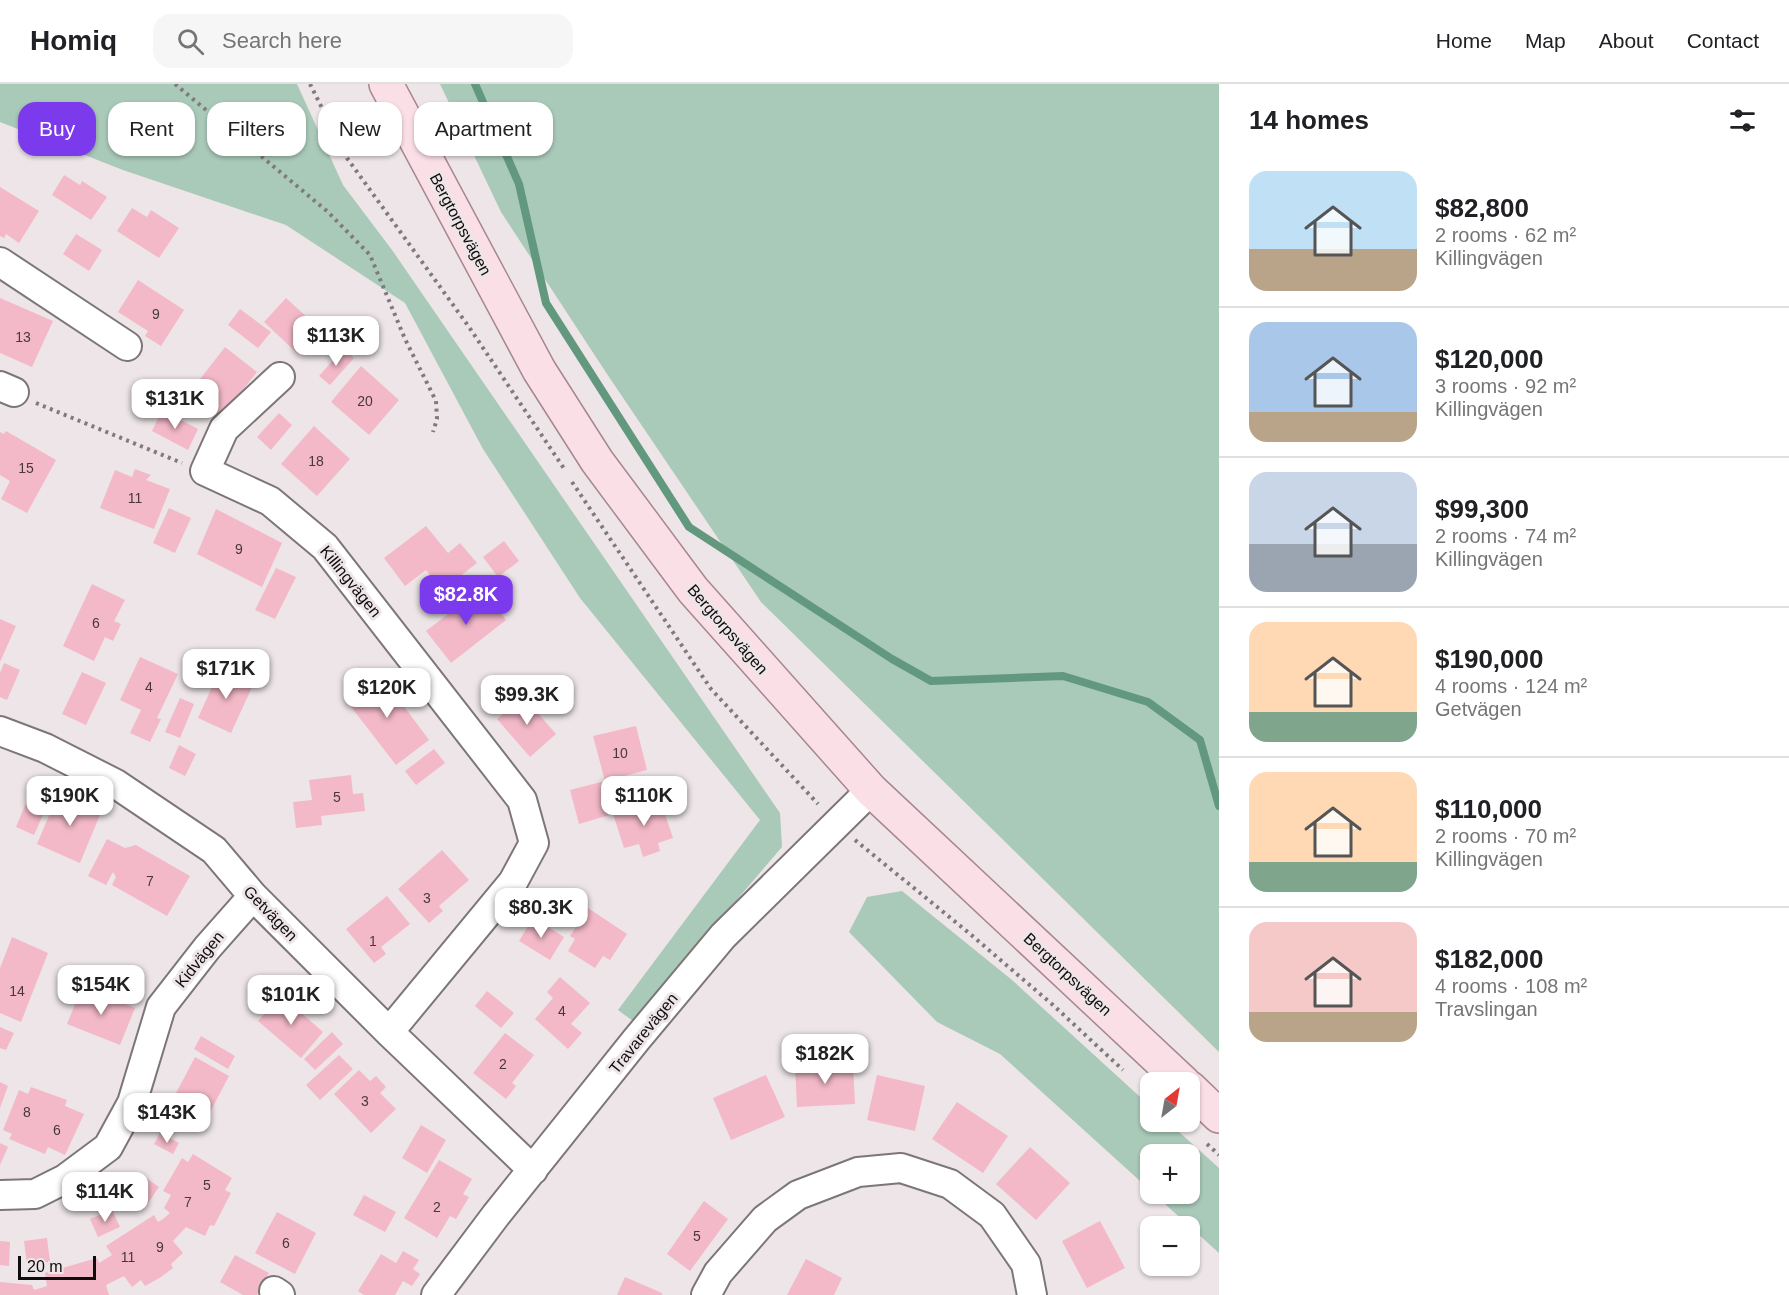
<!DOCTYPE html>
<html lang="en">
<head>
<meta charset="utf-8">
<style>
  :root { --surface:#fff; --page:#f6f6f6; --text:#202124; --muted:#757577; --line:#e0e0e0; --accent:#7c3aed }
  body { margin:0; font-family:Helvetica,sans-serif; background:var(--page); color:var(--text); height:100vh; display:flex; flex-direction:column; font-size:22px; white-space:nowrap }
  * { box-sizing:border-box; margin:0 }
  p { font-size:20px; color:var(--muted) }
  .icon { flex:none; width:33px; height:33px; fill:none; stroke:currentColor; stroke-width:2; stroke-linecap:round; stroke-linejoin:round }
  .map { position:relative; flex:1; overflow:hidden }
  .drawer { display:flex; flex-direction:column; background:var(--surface); width:570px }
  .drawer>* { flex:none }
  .banner { position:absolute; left:18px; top:18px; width:570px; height:54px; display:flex; gap:12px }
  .needle { width:39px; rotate:31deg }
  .tools { position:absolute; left:1140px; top:988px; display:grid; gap:12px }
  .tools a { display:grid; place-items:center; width:60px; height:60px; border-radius:12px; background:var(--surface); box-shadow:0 2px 4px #0004; font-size:30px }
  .scale { position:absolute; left:18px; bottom:15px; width:78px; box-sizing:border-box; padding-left:6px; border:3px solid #0f0c0d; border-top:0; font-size:16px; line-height:21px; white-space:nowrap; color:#0f0c0d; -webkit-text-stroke:4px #ede5e7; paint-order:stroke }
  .price { position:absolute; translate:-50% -51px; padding:0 14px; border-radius:12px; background:#fff; color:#222; font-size:20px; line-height:39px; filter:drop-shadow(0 2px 3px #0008) }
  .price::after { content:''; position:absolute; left:50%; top:36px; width:18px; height:14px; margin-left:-9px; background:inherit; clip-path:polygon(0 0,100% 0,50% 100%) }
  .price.on { background:var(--accent); color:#fff }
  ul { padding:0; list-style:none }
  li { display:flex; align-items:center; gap:18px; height:150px; padding:0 30px }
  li+li { border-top:2px solid var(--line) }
  li span { display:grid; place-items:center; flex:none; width:168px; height:120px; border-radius:18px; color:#555 }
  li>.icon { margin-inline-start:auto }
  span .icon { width:72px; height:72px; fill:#fffc; stroke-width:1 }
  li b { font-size:26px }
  h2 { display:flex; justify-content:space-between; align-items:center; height:72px; padding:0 30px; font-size:26px }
  .tag { padding:0 21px; border-radius:18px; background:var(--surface); box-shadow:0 2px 4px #0004; font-size:21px; line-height:54px }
  .tag.on { background:var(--accent); color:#fff }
  header { display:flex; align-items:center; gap:36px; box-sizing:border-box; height:84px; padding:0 30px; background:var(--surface); border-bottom:2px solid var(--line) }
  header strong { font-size:28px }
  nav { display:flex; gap:33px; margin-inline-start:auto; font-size:21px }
  .search { width:420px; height:54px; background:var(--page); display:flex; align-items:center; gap:15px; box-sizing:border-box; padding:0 21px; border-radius:18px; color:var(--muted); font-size:22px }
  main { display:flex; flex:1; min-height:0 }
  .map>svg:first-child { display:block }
  .green { fill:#a9c9b9 }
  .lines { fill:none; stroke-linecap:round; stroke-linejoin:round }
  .stream { stroke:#62987e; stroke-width:8 }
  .building { fill:#f3b9c8 }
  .minor-casing { stroke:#7d7678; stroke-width:32 }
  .major-casing { stroke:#a6878f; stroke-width:36 }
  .path { stroke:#807a7c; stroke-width:4; stroke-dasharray:3 4.5; stroke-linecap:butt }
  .minor { stroke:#fff; stroke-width:28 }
  .major { stroke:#fbdfe6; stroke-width:33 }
  .labels { text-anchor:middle; stroke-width:6; stroke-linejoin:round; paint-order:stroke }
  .number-label { font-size:14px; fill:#48373c }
  .street-label { font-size:16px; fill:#0f0c0d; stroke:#ede5e7 }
</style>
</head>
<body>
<header>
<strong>Homiq</strong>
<div class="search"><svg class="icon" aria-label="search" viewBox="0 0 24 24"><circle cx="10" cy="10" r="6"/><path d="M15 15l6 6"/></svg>Search here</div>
<nav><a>Home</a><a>Map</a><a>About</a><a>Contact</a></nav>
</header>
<main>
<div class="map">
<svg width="1219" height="1211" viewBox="0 0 1219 1211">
  <rect width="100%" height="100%" fill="#ede5e7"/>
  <path class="green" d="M0,0H297L343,101L392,166L780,729L782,763L633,937L618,926L760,736L580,514L483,365L405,219L286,141L123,86L0,38Z
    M440,0H1219V968L761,518L607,290L501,128Z
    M902,807L1012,896L1150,1022V1038H1168L1219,1084V1169L1154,1110H1190V1071H1150V1106L1000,970L937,938L849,848L867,813Z"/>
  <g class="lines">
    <path class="stream" d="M475,0L519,100L546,219L689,443L892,575L931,597L1063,592L1148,618L1200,656L1219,722"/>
  </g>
  <path class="building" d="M64,91L80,101L82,97L107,113L91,136L52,111Z
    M0,103L39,127L19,159L6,150L4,154L0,152Z
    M132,124L147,133L151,126L179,144L159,174L117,147Z
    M76,150L102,166L89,187L63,170Z
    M138,196L184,226L161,262L145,252L148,247L118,228Z
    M0,214L53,237L32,283L0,269Z
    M286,214L320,245L297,269L264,238Z
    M240,225L271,248L258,264L228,241Z
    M225,263L257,288L221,333L190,308Z
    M343,265L354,274L330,301L319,292Z
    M361,282L399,316L369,351L331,318Z
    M162,326L198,345L188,366L152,347Z
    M279,329L292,341L271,366L257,353Z
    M314,342L350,375L317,412L281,380Z
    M6,347L56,376L27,429L1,415L10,397L0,391V348L4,350Z
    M135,385L151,391L146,396L170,405L154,445L100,424L115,386L132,393Z
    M169,424L191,434L175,469L153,459Z
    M216,425L282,459L262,503L197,470Z
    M426,442L448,469L460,459L477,479L442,506L426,486L405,502L384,474Z
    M504,457L519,477L498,493L483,473Z
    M276,484L296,493L275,535L255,526Z
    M92,500L125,516L114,537L121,540L113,557L105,553L94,577L63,562Z
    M482,504L506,536L451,579L426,547Z
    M0,535L16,542L0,578Z
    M140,573L178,590L157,634L161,635L150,658L130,649L141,626L120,616Z
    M4,579L20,586L7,616L0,613V589Z
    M221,583L254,599L231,649L198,634Z
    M82,588L106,599L86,641L62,630Z
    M379,589L429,656L396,681L345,615Z
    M523,612L556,650L530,673L497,635Z
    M180,614L194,620L180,654L165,648Z
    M636,642L647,686L605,697L593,652Z
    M179,661L196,670L185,692L169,684Z
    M434,665L445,679L416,701L405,687Z
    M351,691L353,710L363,709L365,727L321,732L322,741L296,744L293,718L312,716L309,696Z
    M605,697L613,730L579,740L570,706Z
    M32,705L51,713L34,751L16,743Z
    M59,708L102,726L80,779L37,760Z
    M660,715L673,754L658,759L660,767L643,773L639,760L624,764L613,730Z
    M107,755L125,764L136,761L190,792L167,832L112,801L116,793L113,788L106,801L88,792Z
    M442,766L469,796L439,822L443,827L429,839L398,805Z
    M387,812L410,840L381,863L386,870L374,879L346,845Z
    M588,824L627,850L610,876L603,872L595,884L568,867L575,855L570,852Z
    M533,834L564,853L550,876L519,857Z
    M12,853L48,869L21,938L0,929V884Z
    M560,893L590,919L571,940L582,949L568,965L535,935L553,914L547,908Z
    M82,903L135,924L120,961L67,940Z
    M487,907L514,929L501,944L475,922Z
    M281,911L323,948L301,974L258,937Z
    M0,943L14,949L6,966L0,964Z
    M332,948L343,960L315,986L304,975Z
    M505,949L534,971L512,999L516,1002L506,1015L473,989Z
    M201,952L235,972L228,985L194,965Z
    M339,971L353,985L320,1016L306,1001Z
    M195,973L229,992L208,1032L174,1013Z
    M853,980L855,1020L797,1023L795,982Z
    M359,986L370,997L376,992L386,1003L380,1009L396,1025L371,1049L334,1010Z
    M766,991L785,1033L731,1056L713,1014Z
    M877,991L925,1002L915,1047L867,1036Z
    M0,998L8,1002L0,1024Z
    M31,1003L67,1016L65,1022L84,1030L65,1071L48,1063L45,1070L9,1055L12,1050L3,1046L19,1006L28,1010Z
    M957,1018L1008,1052L983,1089L932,1055Z
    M421,1041L446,1056L427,1089L402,1074Z
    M160,1049L179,1059L173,1070L154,1060Z
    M0,1059L8,1063L0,1081Z
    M1030,1063L1070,1099L1036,1136L996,1100Z
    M193,1070L232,1094L225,1106L231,1109L214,1142L210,1141L205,1152L186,1143L173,1157L183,1169L171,1180L173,1184L161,1193L145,1202L141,1196L132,1203L124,1192L106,1201L109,1211H0V1198L32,1201L34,1206L47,1202L45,1189L97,1174L99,1179L112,1171L106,1162L154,1131L158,1138L163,1135L170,1129L164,1124L171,1111L163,1107L182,1074L188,1078Z
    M439,1076L472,1095L463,1110L469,1113L456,1135L450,1132L437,1154L404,1134Z
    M139,1089L159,1103L146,1122L127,1108Z
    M364,1111L396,1128L385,1148L353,1131Z
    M704,1117L728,1135L690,1187L667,1170Z
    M112,1126L120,1143L98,1153L90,1135Z
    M277,1128L316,1149L295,1190L255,1169Z
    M1100,1137L1125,1184L1087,1204L1062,1157Z
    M47,1154L50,1178L27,1181L24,1157Z
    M0,1157L10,1158L9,1182L0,1181Z
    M403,1167L419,1176L413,1185L420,1190L412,1202L403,1197L395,1211H364L358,1207L381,1170L396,1179Z
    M235,1171L269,1189L257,1211H243L220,1198Z
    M806,1175L842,1194L834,1211H787Z
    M625,1193L662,1209V1211H617Z"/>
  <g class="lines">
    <defs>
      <path id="minor" d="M0,178L127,262
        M280,293L224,345L205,387L270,417L325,463L522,716L534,759L513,798L389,948
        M0,302L14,308
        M0,647L45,664L116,700L214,766L253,812L389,948L533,1086
        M0,1111L35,1110L65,1095L108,1063L132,1019L161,923L207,864L253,812
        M274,1207L280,1211
        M436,1211L496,1131L636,956L723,852L871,706
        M706,1211L718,1189L765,1135L798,1111L858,1088L901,1084L950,1100L992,1131L1026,1180L1032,1211"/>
      <path id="major" d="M386,0L539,286L597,377L693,506L871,706L1184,999
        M1190,1004L1219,1032"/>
    </defs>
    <use href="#minor" class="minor-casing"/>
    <use href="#major" class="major-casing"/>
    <path class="path" d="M175,0L328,128L370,171L405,255L436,317L437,335L433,348
      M310,0L347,74L469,243L565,386
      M36,319L182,379
      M572,398L711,605L818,720
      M855,756L969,849L1053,921L1123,986
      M1207,1060L1219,1071"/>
    <use href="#minor" class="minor"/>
    <use href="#major" class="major"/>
  </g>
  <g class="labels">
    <g class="number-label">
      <text x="156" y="235">9</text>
      <text x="23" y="258">13</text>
      <text x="365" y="322">20</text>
      <text x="316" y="382">18</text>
      <text x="26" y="389">15</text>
      <text x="135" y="419">11</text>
      <text x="239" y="470">9</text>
      <text x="96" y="544">6</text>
      <text x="149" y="608">4</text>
      <text x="620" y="674">10</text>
      <text x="337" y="718">5</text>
      <text x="150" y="802">7</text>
      <text x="427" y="819">3</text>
      <text x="373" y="862">1</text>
      <text x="17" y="912">14</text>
      <text x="562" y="932">4</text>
      <text x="503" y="985">2</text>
      <text x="365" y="1022">3</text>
      <text x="27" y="1033">8</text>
      <text x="57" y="1051">6</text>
      <text x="207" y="1106">5</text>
      <text x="188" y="1123">7</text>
      <text x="437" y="1128">2</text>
      <text x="697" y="1157">5</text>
      <text x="286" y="1164">6</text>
      <text x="160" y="1168">9</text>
      <text x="128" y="1178">11</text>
    </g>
    <g class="street-label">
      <text transform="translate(461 140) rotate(62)" y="6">Bergtorpsvägen</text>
      <text transform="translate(351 497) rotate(51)" y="6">Killingvägen</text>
      <text transform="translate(728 545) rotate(49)" y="6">Bergtorpsvägen</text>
      <text transform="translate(271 829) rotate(46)" y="6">Getvägen</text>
      <text transform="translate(199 875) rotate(-51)" y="6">Kidvägen</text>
      <text transform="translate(1068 890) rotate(43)" y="6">Bergtorpsvägen</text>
      <text transform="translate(643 949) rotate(-51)" y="6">Travarevägen</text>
    </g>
  </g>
</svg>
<div class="tools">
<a><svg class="needle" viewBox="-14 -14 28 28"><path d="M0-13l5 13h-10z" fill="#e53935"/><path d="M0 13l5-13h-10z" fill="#757577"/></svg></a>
<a>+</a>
<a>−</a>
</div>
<div class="scale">20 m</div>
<b class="price" style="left:336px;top:283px">$113K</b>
<b class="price" style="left:175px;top:346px">$131K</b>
<b class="price on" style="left:466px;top:542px">$82.8K</b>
<b class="price" style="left:226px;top:616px">$171K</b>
<b class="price" style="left:387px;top:635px">$120K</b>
<b class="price" style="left:527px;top:642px">$99.3K</b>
<b class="price" style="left:70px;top:743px">$190K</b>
<b class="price" style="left:644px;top:743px">$110K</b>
<b class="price" style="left:541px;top:855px">$80.3K</b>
<b class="price" style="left:101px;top:932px">$154K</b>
<b class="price" style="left:291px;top:942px">$101K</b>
<b class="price" style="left:825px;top:1001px">$182K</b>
<b class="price" style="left:167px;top:1060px">$143K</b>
<b class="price" style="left:105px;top:1139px">$114K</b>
<div class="banner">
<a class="tag on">Buy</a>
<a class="tag">Rent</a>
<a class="tag">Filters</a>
<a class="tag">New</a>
<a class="tag">Apartment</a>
</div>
</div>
<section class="drawer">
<h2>14 homes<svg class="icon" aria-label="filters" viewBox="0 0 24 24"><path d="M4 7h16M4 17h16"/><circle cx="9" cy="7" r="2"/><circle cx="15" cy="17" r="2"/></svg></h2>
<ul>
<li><span style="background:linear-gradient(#bfe0f5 65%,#b9a48a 0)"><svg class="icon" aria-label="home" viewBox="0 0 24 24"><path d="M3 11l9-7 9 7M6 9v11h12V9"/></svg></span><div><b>$82,800</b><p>2 rooms · 62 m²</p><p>Killingvägen</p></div></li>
<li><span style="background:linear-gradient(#a9c7e8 75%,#b9a48a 0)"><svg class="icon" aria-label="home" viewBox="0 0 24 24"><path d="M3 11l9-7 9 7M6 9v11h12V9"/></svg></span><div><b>$120,000</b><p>3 rooms · 92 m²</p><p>Killingvägen</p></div></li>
<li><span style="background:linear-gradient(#c9d6e8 60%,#9aa5b1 0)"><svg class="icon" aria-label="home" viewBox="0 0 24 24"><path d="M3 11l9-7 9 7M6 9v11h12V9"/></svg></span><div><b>$99,300</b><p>2 rooms · 74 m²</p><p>Killingvägen</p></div></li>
<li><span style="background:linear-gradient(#ffd9b3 75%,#7fa58c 0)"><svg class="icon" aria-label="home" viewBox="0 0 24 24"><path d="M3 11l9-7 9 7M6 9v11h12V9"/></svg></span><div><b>$190,000</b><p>4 rooms · 124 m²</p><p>Getvägen</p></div></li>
<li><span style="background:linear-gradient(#ffd9b3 75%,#7fa58c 0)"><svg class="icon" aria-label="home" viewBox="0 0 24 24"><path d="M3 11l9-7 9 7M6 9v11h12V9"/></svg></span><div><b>$110,000</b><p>2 rooms · 70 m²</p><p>Killingvägen</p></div></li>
<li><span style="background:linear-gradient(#f6c9c9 75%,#b9a48a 0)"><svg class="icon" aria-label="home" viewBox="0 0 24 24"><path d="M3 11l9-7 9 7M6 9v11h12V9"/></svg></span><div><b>$182,000</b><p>4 rooms · 108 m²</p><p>Travslingan</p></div></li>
</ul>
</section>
</main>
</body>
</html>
